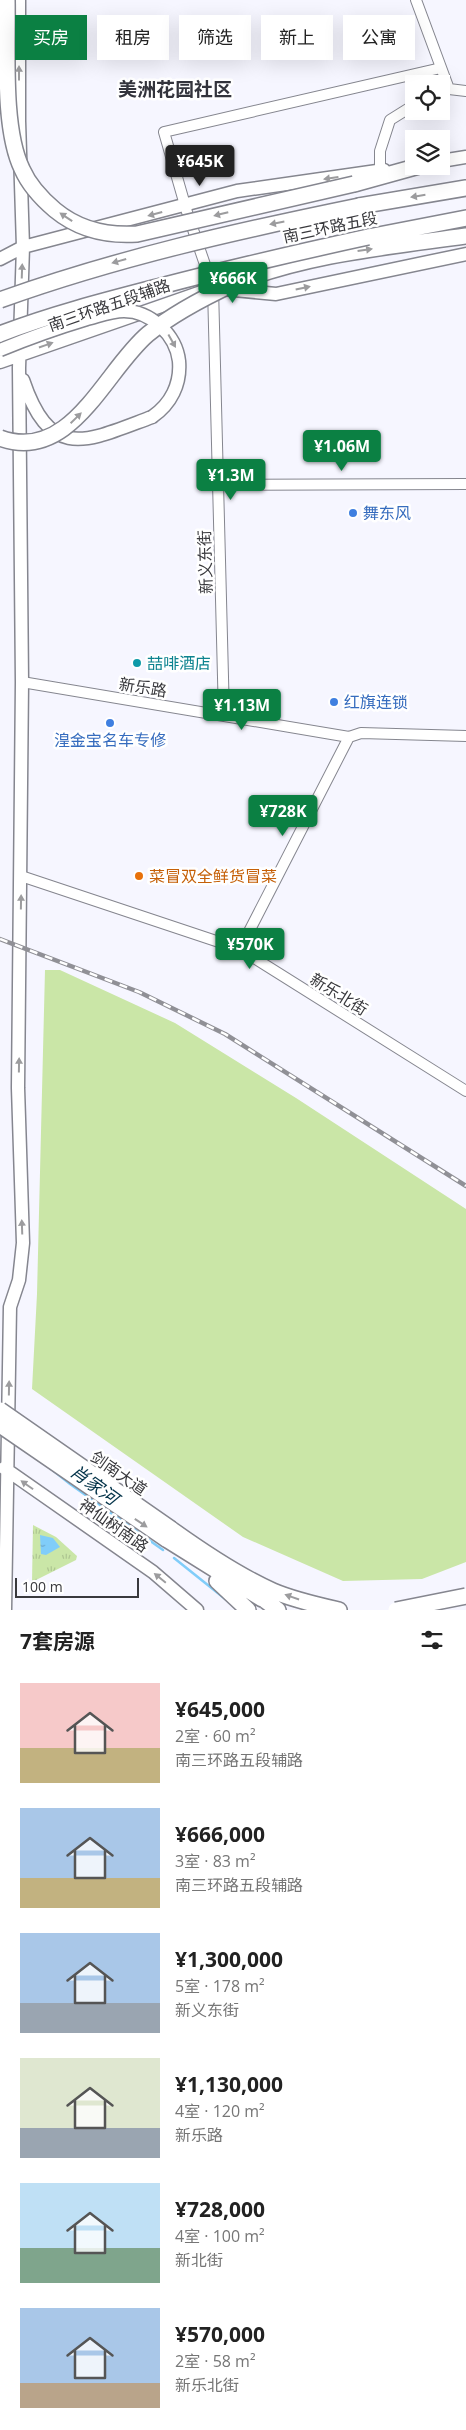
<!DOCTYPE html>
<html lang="zh">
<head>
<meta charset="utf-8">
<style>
  :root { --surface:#fff; --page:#f6f6f6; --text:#222; --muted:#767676; --accent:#0b8043 }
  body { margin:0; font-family:"Open Sans","Noto Sans SC",sans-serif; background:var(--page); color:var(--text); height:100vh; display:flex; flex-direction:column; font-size:19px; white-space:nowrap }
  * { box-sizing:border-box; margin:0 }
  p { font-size:16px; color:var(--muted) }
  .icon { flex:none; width:28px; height:28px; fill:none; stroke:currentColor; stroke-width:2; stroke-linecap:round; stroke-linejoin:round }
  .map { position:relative; height:1610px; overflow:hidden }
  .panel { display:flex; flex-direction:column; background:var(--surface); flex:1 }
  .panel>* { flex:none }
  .banner { position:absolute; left:15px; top:15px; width:436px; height:45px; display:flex; gap:10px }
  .fabs { position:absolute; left:405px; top:75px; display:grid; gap:10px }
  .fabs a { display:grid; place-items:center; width:45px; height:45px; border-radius:0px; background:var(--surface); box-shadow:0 5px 20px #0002; font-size:25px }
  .scale { position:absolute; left:15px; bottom:12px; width:124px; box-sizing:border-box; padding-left:5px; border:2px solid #39393d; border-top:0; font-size:14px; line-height:18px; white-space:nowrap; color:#39393d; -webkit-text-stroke:4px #fff; paint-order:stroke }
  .price { position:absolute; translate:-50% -42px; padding:0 11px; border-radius:5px; background:var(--accent); color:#fff; font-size:16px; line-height:32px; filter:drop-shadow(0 1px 2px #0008) }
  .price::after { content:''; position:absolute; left:50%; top:30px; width:15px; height:11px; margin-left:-8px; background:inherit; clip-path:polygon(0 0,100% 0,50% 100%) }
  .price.selected { background:#222; color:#fff }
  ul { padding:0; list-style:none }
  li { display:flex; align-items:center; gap:15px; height:125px; padding:0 20px }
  li span { display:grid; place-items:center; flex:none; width:140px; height:100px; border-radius:0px; color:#555 }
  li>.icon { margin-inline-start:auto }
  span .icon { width:60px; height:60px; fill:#fffc; stroke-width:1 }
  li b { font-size:21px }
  h2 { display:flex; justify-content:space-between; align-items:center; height:60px; padding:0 20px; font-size:21px }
  .pill { padding:0 18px; border-radius:0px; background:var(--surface); box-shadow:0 5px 20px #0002; font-size:18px; line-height:45px }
  .pill.selected { background:var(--accent); color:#fff }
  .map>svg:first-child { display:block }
  .grass { fill:#cae6a7 }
  .park { fill:url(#park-tufts) }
  .water { fill:url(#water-ripples) }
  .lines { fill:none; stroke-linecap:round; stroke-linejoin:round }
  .stream { stroke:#80cdf9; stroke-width:2.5 }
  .minor-casing { stroke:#85868f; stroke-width:12 }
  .major-casing { stroke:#85868f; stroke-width:15 }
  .highway-casing { stroke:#85868f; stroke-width:18 }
  .minor { stroke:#fff; stroke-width:10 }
  .major { stroke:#fff; stroke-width:12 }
  .highway { stroke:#fff; stroke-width:15 }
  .rail-casing { stroke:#909096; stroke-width:4.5 }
  .rail { stroke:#fff; stroke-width:2.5; stroke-dasharray:8; stroke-linecap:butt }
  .major-bridge-casing { stroke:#85868f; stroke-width:15; stroke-linecap:butt }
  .highway-bridge-casing { stroke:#85868f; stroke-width:18; stroke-linecap:butt }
  .major-bridge { stroke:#fff; stroke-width:12 }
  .highway-bridge { stroke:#fff; stroke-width:15 }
  .oneway { fill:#9c9c9e }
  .shop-dot { fill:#3f7fe0; stroke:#fff; stroke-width:2 }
  .culture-dot { fill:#0f9aa8; stroke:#fff; stroke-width:2 }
  .food-dot { fill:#e8710a; stroke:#fff; stroke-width:2 }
  .labels { text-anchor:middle; stroke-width:5; stroke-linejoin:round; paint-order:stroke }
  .street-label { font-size:16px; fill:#39393d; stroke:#fff }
  .shop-label { font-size:16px; fill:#366cbe; stroke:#fff; text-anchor:start }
  .culture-label { font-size:16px; fill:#0d838f; stroke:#fff; text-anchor:start }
  .food-label { font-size:16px; fill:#c56008; stroke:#fff; text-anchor:start }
  .water-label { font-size:18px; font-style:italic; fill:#023248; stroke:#fff }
  .quarter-label { font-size:19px; font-weight:bold; fill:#33343c; stroke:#fff }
</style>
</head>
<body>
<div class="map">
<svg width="466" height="1610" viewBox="0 0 466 1610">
  <defs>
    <pattern id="park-tufts" width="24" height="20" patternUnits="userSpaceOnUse" patternTransform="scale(1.25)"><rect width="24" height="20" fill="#cae6a7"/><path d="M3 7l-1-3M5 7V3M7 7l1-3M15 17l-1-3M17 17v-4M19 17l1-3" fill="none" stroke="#aec691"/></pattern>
    <pattern id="water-ripples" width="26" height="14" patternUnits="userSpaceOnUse" patternTransform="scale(1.25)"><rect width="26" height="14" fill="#80cdf9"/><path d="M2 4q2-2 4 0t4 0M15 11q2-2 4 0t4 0" fill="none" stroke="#6aa7cb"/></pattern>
  </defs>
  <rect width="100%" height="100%" fill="#f6f6ff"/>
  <path class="grass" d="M45,970H60L175,1023L296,1098L466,1209V1562L422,1579L343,1581L243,1537L32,1389L37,1294Z"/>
  <path class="park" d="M33,1525L56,1537L77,1556L76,1560L32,1582Z"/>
  <path class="water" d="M40,1535L53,1538L60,1547L46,1555L41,1554Z"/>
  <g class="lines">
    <path class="stream" d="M45,1464L70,1484L163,1550
      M174,1558L229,1602"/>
    <defs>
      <path id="minor" d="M416,0L449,89
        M441,92L449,89L466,91
        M380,170V151L390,120L414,105
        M218,485L466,484
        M22,682L349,737L361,733L466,736
        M224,716L213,288L187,212L164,132L441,68
        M21,876L240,949L466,1091
        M240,949L349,737"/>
      <path id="major" d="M441,161L466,157
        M0,259L23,247L237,191L384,170
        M0,362L213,288L276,294L466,254
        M23,380C51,463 87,441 152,417
        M4,1468L153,1572L197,1610
        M5,1610L10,1307L19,1280L23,1243L18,1088L22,682L19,368L23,247L19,121V0"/>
      <path id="highway" d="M354,184L419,166
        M359,206L466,188
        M368,237L466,218
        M233,284C307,254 388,247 466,236
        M171,1529C203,1552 237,1575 273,1591C294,1600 317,1605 339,1610
        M166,1539L262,1599
        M217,1581L248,1610
        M255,1593L278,1610"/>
    </defs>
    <use href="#minor" class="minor-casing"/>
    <use href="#major" class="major-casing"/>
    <use href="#highway" class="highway-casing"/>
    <use href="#minor" class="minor"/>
    <use href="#major" class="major"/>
    <use href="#highway" class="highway"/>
    <defs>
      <path id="rail" d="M0,939L139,992L225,1034L466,1186"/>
    </defs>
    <use href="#rail" class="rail-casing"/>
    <use href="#rail" class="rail"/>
    <defs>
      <path id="major-bridge" d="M0,350C29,338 57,328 87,319C99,316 112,311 124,311C151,311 176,335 179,361C181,384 171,404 152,417"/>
      <path id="highway-bridge" d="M7,0C8,47 2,128 22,169C29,185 42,199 55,210C78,229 107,236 137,234L354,184
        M0,300C117,258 237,231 359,206
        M0,334C52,314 107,300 161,286C230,268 299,252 368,237
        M0,438C71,464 105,370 148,334C174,313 203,298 233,284
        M0,1410L171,1529
        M0,1425L166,1539
        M396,1610L466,1596"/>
    </defs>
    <use href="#major-bridge" class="major-bridge-casing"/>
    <use href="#highway-bridge" class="highway-bridge-casing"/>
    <use href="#major-bridge" class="major-bridge"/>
    <use href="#highway-bridge" class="highway-bridge"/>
  </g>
  <defs><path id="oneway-solid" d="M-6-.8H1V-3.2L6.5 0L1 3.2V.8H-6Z" transform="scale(1.25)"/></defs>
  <g class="oneway">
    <use href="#oneway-solid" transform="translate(19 73) rotate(-90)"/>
    <use href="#oneway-solid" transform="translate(331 178) rotate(172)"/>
    <use href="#oneway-solid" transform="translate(418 196) rotate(171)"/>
    <use href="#oneway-solid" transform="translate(155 214) rotate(165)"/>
    <use href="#oneway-solid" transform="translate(221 214) rotate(166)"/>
    <use href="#oneway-solid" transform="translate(66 217) rotate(-146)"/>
    <use href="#oneway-solid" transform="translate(277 223) rotate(169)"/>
    <use href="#oneway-solid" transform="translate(365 250) rotate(-8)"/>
    <use href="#oneway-solid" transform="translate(119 261) rotate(164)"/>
    <use href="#oneway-solid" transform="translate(22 271) rotate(-88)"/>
    <use href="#oneway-solid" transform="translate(303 288) rotate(-12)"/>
    <use href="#oneway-solid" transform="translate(172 341) rotate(61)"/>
    <use href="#oneway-solid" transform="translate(46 345) rotate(-19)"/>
    <use href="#oneway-solid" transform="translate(76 418) rotate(-44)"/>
    <use href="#oneway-solid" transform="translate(21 902) rotate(-89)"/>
    <use href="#oneway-solid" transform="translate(19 1065) rotate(-89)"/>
    <use href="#oneway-solid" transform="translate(22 1227) rotate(-92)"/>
    <use href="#oneway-solid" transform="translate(9 1388) rotate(-89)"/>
    <use href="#oneway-solid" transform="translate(27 1485) rotate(-145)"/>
    <use href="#oneway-solid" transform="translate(141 1523) rotate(34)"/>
    <use href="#oneway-solid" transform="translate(160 1578) rotate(-141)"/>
    <use href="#oneway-solid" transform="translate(292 1597) rotate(-161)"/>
  </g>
  <g class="shop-dot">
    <circle cx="353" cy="513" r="5"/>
    <circle cx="334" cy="702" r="5"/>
    <circle cx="110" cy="723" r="5"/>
  </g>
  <circle class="culture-dot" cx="137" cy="663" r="5"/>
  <circle class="food-dot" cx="139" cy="876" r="5"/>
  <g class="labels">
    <g class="street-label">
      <text transform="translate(330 227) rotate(-12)" y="6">南三环路五段</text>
      <text transform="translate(109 305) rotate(-19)" y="6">南三环路五段辅路</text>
      <text transform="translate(205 562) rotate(-92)" y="6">新义东街</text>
      <text transform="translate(143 687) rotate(9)" y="6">新乐路</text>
      <text transform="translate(339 994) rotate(32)" y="6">新乐北街</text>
      <text transform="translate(119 1473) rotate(35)" y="6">剑南大道</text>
      <text transform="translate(114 1525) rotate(35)" y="6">神仙树南路</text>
    </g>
    <g class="shop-label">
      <text x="363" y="519">舞东风</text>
      <text x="344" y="708">红旗连锁</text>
      <text x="110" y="746" text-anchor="middle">湟金宝名车专修</text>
    </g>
    <g class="culture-label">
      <text x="147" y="669">喆啡酒店</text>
    </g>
    <g class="food-label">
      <text x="149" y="882">菜冒双全鲜货冒菜</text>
    </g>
    <g class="water-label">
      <text transform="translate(94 1485) rotate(36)" y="6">肖家河</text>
    </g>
    <g class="quarter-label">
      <text x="175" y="96">美洲花园社区</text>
    </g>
  </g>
</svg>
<div class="fabs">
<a><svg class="icon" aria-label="locate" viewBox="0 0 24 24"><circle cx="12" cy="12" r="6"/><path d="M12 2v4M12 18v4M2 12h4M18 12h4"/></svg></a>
<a><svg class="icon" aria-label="layers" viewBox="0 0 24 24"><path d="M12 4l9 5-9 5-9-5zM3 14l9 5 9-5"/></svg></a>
</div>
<div class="scale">100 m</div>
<b class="price selected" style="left:200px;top:187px">¥645K</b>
<b class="price" style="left:233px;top:304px">¥666K</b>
<b class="price" style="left:342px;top:472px">¥1.06M</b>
<b class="price" style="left:231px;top:501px">¥1.3M</b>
<b class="price" style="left:242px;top:731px">¥1.13M</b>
<b class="price" style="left:283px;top:837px">¥728K</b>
<b class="price" style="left:250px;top:970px">¥570K</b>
<div class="banner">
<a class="pill selected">买房</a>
<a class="pill">租房</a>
<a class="pill">筛选</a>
<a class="pill">新上</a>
<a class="pill">公寓</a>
</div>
</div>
<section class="panel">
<h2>7套房源<svg class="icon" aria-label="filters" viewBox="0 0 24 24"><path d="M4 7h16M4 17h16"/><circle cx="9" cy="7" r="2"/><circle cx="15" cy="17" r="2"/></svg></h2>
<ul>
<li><span style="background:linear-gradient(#f6c9c9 65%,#c2b280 0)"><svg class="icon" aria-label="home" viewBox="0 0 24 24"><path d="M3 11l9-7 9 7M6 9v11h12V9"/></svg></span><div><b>¥645,000</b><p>2室 · 60 m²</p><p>南三环路五段辅路</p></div></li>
<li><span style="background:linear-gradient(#a9c7e8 70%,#c2b280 0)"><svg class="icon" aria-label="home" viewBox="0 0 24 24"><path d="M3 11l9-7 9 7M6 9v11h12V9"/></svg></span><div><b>¥666,000</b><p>3室 · 83 m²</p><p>南三环路五段辅路</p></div></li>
<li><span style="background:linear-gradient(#a9c7e8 70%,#9aa5b1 0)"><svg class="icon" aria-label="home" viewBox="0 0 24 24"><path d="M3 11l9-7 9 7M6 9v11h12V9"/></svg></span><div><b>¥1,300,000</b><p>5室 · 178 m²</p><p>新义东街</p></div></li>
<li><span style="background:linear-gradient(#dfe7d0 70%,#9aa5b1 0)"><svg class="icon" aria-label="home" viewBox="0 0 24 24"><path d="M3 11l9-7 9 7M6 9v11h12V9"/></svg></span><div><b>¥1,130,000</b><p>4室 · 120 m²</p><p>新乐路</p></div></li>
<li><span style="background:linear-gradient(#bfe0f5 65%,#7fa58c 0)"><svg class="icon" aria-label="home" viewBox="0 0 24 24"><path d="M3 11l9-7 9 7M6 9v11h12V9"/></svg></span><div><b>¥728,000</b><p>4室 · 100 m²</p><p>新北街</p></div></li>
<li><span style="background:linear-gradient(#a9c7e8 75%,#b9a48a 0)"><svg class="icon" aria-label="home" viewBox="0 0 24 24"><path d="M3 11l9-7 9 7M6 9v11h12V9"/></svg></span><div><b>¥570,000</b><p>2室 · 58 m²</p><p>新乐北街</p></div></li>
</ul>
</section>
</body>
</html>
